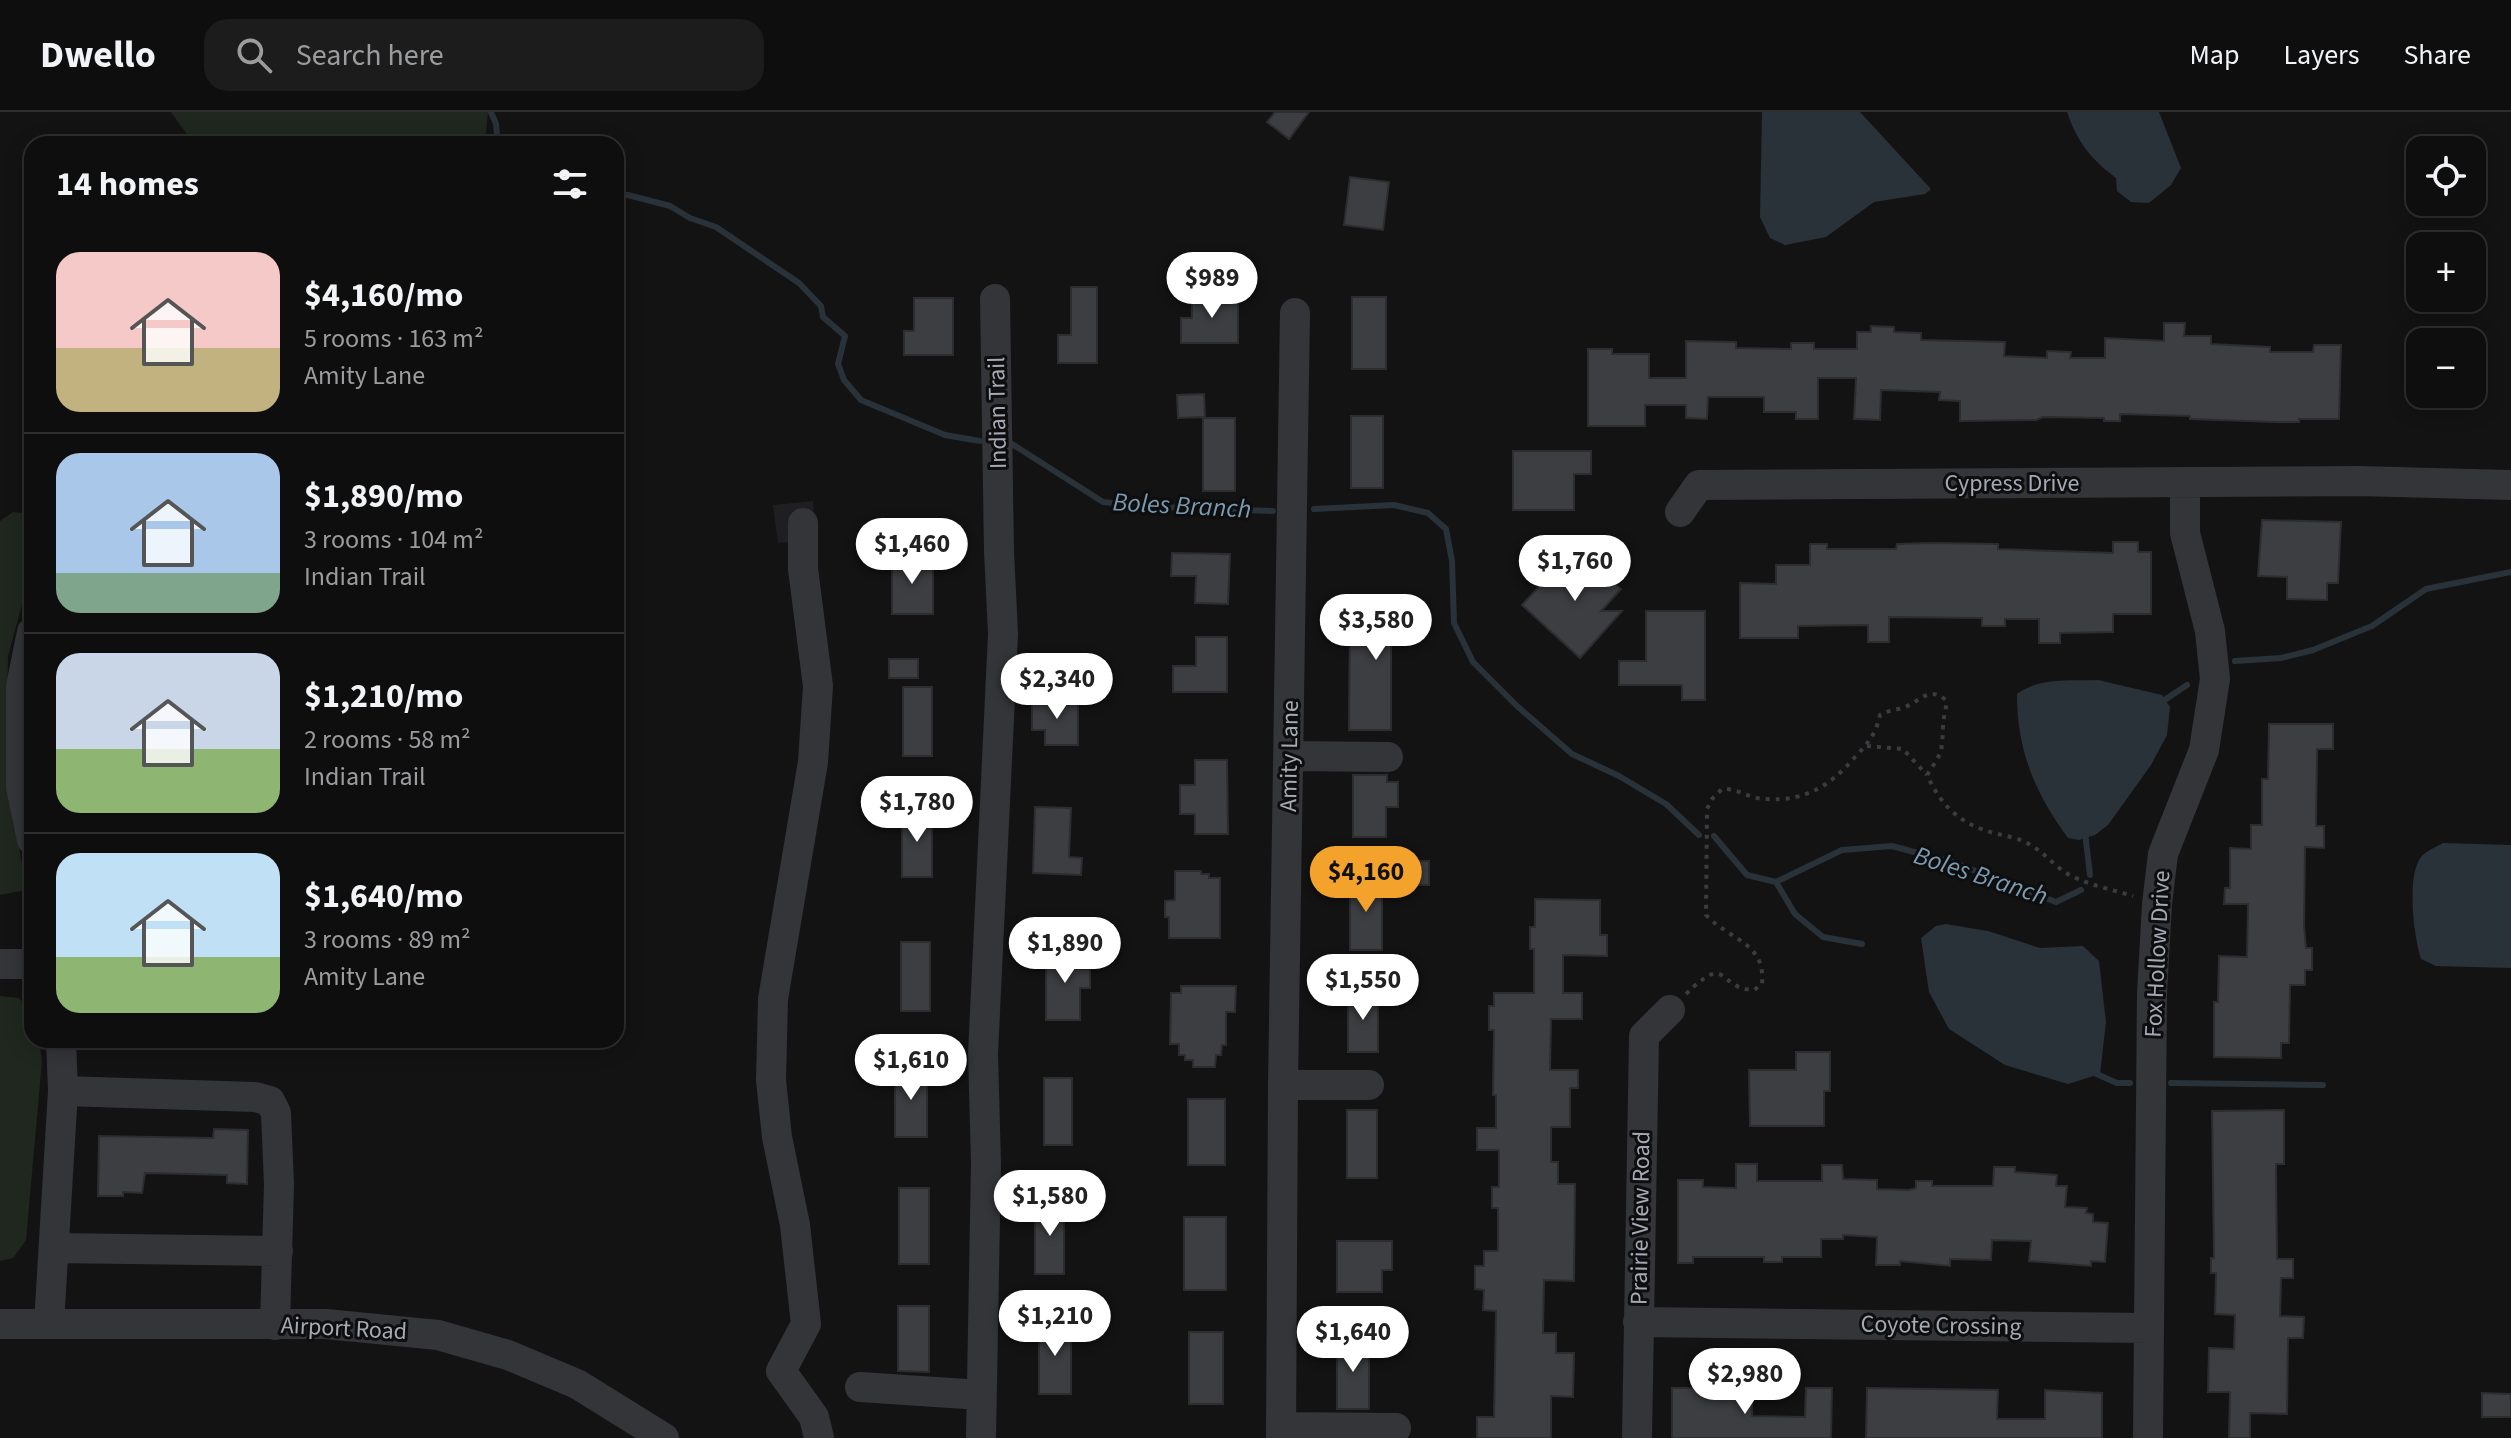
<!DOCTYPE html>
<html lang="en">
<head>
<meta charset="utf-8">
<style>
  :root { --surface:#0e0e0f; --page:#1c1c1d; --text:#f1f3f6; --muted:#9b9c9e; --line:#2e2e2f; --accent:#f3a32c }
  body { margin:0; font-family:"Source Sans 3",sans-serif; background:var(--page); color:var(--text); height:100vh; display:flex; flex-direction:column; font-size:30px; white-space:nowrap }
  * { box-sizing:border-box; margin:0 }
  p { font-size:26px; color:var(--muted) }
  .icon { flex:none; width:44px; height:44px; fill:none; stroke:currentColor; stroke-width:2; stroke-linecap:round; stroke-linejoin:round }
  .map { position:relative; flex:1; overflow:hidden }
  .sheet { position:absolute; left:24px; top:24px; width:600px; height:912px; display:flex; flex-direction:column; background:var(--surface); border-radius:24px; box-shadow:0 4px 20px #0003,0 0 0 2px var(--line) }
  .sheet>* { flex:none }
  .buttons { position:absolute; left:2406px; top:24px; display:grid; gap:16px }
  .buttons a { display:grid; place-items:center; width:80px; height:80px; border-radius:16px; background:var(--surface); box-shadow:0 4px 20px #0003,0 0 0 2px var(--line); font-size:40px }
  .price { position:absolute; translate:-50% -68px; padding:0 18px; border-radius:28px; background:#fff; color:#222; font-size:26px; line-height:52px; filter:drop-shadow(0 2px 4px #0008) }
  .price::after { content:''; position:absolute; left:50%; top:48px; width:24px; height:18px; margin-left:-12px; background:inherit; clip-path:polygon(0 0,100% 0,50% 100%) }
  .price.current { background:var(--accent); color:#111 }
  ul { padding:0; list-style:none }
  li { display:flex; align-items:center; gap:24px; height:200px; padding:0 32px }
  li+li { border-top:2px solid var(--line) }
  li span { display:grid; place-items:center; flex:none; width:224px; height:160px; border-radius:24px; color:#555 }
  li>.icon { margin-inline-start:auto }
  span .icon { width:96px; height:96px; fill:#fffc; stroke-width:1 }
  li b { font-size:34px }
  h2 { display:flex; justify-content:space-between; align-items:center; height:96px; padding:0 32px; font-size:34px }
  header { display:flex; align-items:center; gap:48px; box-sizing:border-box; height:112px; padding:0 40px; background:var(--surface); border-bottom:2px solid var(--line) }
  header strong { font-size:38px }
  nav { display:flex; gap:44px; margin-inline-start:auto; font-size:28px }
  .search { width:560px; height:72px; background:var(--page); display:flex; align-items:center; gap:20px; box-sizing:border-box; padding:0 28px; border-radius:24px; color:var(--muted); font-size:30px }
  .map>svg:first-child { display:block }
  .built { fill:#1f1f21 }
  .green { fill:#1f271f }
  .water { fill:#293238 }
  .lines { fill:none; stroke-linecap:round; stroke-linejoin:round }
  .stream { stroke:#293238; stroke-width:6 }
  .building { fill:#3d3e41; stroke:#2d2d30; stroke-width:2 }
  .path { stroke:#3a3c40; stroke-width:4; stroke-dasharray:4 6; stroke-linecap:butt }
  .minor { stroke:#343539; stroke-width:30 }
  .labels { text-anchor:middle; stroke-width:6; stroke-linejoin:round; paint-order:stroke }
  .street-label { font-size:24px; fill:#a4aab5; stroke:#0e0e0f }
  .water-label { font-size:26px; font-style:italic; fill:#7a9bb1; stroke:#0e0e0f }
</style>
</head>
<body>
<header>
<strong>Dwello</strong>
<div class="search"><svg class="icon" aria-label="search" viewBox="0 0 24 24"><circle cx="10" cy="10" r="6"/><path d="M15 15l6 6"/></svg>Search here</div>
<nav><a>Map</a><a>Layers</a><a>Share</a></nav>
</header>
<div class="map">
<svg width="2511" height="1326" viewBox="0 0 2511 1326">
  <rect width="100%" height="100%" fill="#131314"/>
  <path class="built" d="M813,389L815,428L778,431L773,393Z"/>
  <path class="green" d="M171,0H488L485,32H194Z
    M13,400L32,402V456L8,544L6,654L26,778L0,783V409Z
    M0,884L19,886L32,901V928H39L42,949L26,1128L13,1146L0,1149Z"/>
  <path class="water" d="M1762,0H1860L1931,77L1925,82L1874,90L1826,125L1785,133L1770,126L1760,105Z
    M2067,0H2159L2181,56L2171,73L2149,91L2131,90L2117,79L2116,66C2090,46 2078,31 2067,0Z
    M2098,568L2162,583L2170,595L2167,623L2151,653L2108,713L2095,723L2079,728L2068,726C2035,681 2017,639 2017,582C2039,565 2071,569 2098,568Z
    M2443,731L2511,733V856L2436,854L2421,847C2414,825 2406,765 2421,745C2426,739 2436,735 2443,731Z
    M1946,812L1988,819L2040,836L2083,834L2099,849L2106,910L2100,962L2068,972L2005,953L1949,917L1929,880L1921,826L1936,814Z"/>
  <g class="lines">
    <path class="stream" d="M491,0L496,12L498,32
      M616,83H628L670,94L690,106L716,115L799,171L821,194L823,205L845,224L838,252L844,268L861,288L945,323L980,329
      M1012,332L1103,390L1157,395L1273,399
      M1314,397L1394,393L1428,401L1446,417L1452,449L1454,511L1473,550L1517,594L1572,642L1619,664L1666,692L1699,723
      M2235,549L2281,546L2313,538L2372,514L2426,477L2511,460
      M2160,591L2187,573
      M2085,720L2090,763
      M1714,724L1747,763L1776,770L1842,738L1892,734L1955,751L2056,790L2081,778
      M1776,770L1795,802L1823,825L1862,832
      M2092,960L2117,971H2130
      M2171,971L2323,973"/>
  </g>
  <path class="building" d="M1275,0H1309L1289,27L1267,10Z
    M1350,65L1389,70L1383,118L1344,113Z
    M1071,175H1097V251H1058V223H1071Z
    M1205,177H1228V190H1238V231H1181V206H1192V187H1205Z
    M1352,185H1386V257H1352Z
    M914,186H953V243H904V219H914Z
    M2164,211H2185L2184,224H2211V232L2270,235V240H2313L2314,233H2341L2339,307H2299V310H2276L2190,307V304L2120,302V309H2104V306L2043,305L2036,308L1960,309V289L1939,288L1940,280L1881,278L1880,308L1854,307L1856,266H1818V307H1796V300H1764V285H1708L1707,307L1686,306V293H1645V314H1588V237H1612V242H1649V266H1686V229L1736,230V236L1791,237V231H1814V237H1857V220H1871V214L1894,215V220L1921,221V228L2005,230L2004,244L2047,246V239L2071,240L2070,246H2105V226L2164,229Z
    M1204,282L1205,305L1178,306L1177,283Z
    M1351,304H1383V376H1351Z
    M1203,306H1235V379H1203Z
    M1513,339H1591V362H1574V398H1513Z
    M2262,408L2341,410L2338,471H2327V488L2287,487V465L2258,464Z
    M2113,430H2138V440H2151V502H2113V520L2060,521V531H2039V507H2005V514H1982V506L1889,505V530H1868V513L1798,514V526H1740V471L1776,472V453H1810V432H1827V437H1896L1897,432L1933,431L1998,432V437L2113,441Z
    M1172,441L1230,442L1228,492L1195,491L1196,464H1171Z
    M1580,441L1621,477L1601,499H1622L1580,546L1522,493L1567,444L1572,449Z
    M892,447H933V502H892Z
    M1367,495H1425L1424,514H1411V532H1391V618H1349L1350,497H1367Z
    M1646,499H1705V588H1682V573H1619V549H1646Z
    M1196,525H1227V580H1173V554H1196Z
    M889,547H918V566H889Z
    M903,575H932V644H903Z
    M1032,589H1078V633H1045V618H1032Z
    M2269,612H2333V637H2317L2316,714H2324V736L2305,735L2304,814L2306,836H2312V858H2305V873H2290L2289,931H2281V946L2214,945V890H2218L2219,844L2247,845L2248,792H2224L2225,776H2230V736L2251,737V713H2262V667H2268Z
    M1195,648H1227L1228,722H1195V702H1180V673H1195Z
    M1353,663H1387V670H1398V695H1386V725H1353Z
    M1035,695L1071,696L1069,745L1082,746L1081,763L1033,761Z
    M902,699H932V765H902Z
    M1404,749H1429V773H1404Z
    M1175,759H1201V762H1209V766H1220V826H1169V805H1165V789L1175,788Z
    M1350,765H1382V838H1350Z
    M1535,787L1600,788V823H1607V844L1563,843V881H1582V907H1551L1550,958H1578V976H1570V1015H1551V1050H1558V1072H1575L1574,1169L1544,1168L1543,1221H1556V1241H1574L1573,1285L1551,1284V1326H1477V1305H1494L1496,1199L1483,1198L1484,1178L1475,1177V1154H1484V1139H1498V1096H1492V1075H1499V1038H1477V1016H1496V983H1493L1494,918H1489V894H1494V881H1534V837H1530V815H1535Z
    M901,830H930V899H901Z
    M1046,838H1080V857H1090V876H1080V908H1046Z
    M1181,874H1236L1235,900H1226V933H1222L1221,943H1216L1215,955H1193V948H1185V943H1179V932H1170L1171,881H1181Z
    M1348,880H1378V940H1348Z
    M1796,940H1830V979H1824V1014H1750L1749,958H1796Z
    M895,954H927V1025H895Z
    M1044,966H1072V1033H1044Z
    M1188,987H1225V1053H1188Z
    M1347,998H1377V1066H1347Z
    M2284,998V1052H2276L2277,1147H2293V1166H2281L2280,1204L2304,1205L2303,1226H2288L2287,1302L2250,1301V1326H2229L2230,1280H2208L2209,1236L2234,1237L2235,1203L2215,1202L2216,1161H2211V1146H2214L2212,999Z
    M214,1017L248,1018L247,1072L227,1071V1063L145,1061L142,1081L123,1080V1084H98L99,1024L213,1026Z
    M1736,1052H1757V1069H1822V1053H1842L1843,1067L1877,1068V1077L1909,1078L1916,1076V1069H1932V1074H1993L1994,1055H2015V1060L2057,1063L2056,1074H2067L2065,1095L2087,1096L2086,1101L2093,1102V1110L2108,1111L2105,1150L2091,1149V1154L2029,1149L2031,1129L1992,1128L1991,1148L1950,1147V1154L1900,1149V1153H1876L1877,1125L1843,1123V1127H1821V1145H1782V1150H1764V1145H1693V1151H1678V1068H1703V1075L1736,1076Z
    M899,1076H929V1152H899Z
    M1035,1089H1064V1162H1035Z
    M1184,1105H1226V1178H1184Z
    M1337,1129H1392V1158H1382V1180H1337Z
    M898,1194H929V1260L898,1259Z
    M1039,1210H1071V1282H1039Z
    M1189,1220H1223V1292H1189Z
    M1337,1227H1369V1297H1337Z
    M1672,1276H1752V1304L1805,1305L1806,1276H1832L1831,1326H1672Z
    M1867,1276L1998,1278L1997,1307H2045V1278L2102,1281V1326H1866Z
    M2482,1281L2511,1282V1305H2482Z"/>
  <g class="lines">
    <path class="path" d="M1867,634L1903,637L1927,663
      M1686,882C1730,839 1716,877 1754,878L1762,872C1766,830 1729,828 1706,803L1707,697L1712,687L1722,677C1736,676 1749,686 1764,687C1805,690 1830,674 1855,645C1868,631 1876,622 1880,603C1889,598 1897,598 1905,595C1922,588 1929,574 1946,588C1947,598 1943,605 1943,614C1942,642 1942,640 1927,663C1942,695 1960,712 1994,721C2006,724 2019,726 2029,732C2042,739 2051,750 2063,759C2083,772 2110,777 2133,784"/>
    <path class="minor" d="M1680,400L1699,373L2358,369L2511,373
      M803,411V457L818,574L813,650L773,887L771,968L777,1025L795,1113L806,1212L781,1259L814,1305L819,1326
      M32,520L21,574V675L32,728
      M1289,644L1388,645
      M0,852H32
      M61,928L63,979
      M1283,973H1369
      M54,1136L278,1139
      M1638,1210L2149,1216
      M0,1212H326L438,1223L508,1243L577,1272L664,1326
      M49,1212L63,979L255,985L270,989L276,1001L279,1072L275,1213
      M860,1275L981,1283
      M1281,1315L1396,1316
      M981,1326L986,1051L983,942L1003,522L999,439L995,187
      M1281,1326L1283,973L1295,201
      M1637,1326L1644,924L1670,898
      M2148,1326L2152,881L2157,792L2163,742L2204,638L2215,567L2210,519L2185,421V370"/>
  </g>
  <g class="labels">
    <g class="street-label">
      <text transform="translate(997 301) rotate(-91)" y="8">Indian Trail</text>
      <text x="2012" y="379">Cypress Drive</text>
      <text transform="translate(1289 644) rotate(-89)" y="8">Amity Lane</text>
      <text transform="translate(2157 842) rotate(-87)" y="8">Fox Hollow Drive</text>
      <text transform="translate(1640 1106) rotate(-89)" y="8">Prairie View Road</text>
      <text transform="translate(1941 1213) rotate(1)" y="8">Coyote Crossing</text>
      <text transform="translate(344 1216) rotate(3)" y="8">Airport Road</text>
    </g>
    <g class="water-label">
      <text transform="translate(1182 393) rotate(3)" y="9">Boles Branch</text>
      <text transform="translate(1981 763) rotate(18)" y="9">Boles Branch</text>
    </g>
  </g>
</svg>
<div class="buttons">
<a><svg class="icon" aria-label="locate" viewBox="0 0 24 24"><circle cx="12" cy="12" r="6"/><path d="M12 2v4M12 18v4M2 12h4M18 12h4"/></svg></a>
<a>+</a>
<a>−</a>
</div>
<b class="price" style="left:1212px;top:208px">$989</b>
<b class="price" style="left:912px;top:474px">$1,460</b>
<b class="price" style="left:1575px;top:491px">$1,760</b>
<b class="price" style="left:1376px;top:550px">$3,580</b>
<b class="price" style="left:1057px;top:609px">$2,340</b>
<b class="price" style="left:917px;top:732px">$1,780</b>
<b class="price current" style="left:1366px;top:802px">$4,160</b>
<b class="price" style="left:1065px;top:873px">$1,890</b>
<b class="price" style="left:1363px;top:910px">$1,550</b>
<b class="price" style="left:911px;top:990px">$1,610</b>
<b class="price" style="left:1050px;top:1126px">$1,580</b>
<b class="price" style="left:1055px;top:1246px">$1,210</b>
<b class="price" style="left:1353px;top:1262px">$1,640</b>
<b class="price" style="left:1745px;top:1304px">$2,980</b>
<section class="sheet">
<h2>14 homes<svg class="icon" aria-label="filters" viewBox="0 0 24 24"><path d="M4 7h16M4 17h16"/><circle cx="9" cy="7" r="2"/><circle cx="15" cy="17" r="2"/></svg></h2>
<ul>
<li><span style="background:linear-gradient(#f6c9c9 60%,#c2b280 0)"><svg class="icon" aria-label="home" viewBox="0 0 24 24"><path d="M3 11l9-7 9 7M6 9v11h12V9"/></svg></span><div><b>$4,160/mo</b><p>5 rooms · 163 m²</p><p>Amity Lane</p></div></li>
<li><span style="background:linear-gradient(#a9c7e8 75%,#7fa58c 0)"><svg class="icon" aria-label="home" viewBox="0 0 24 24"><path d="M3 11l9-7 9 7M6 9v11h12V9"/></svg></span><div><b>$1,890/mo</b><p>3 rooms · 104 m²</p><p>Indian Trail</p></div></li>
<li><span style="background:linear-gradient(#c9d6e8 60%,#8fb573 0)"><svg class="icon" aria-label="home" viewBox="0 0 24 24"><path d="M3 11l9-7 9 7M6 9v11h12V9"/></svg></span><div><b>$1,210/mo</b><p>2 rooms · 58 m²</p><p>Indian Trail</p></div></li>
<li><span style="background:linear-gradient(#bfe0f5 65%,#8fb573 0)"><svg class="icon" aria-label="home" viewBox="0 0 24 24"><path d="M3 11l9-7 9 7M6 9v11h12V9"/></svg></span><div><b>$1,640/mo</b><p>3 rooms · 89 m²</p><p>Amity Lane</p></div></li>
</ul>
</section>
</div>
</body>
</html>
